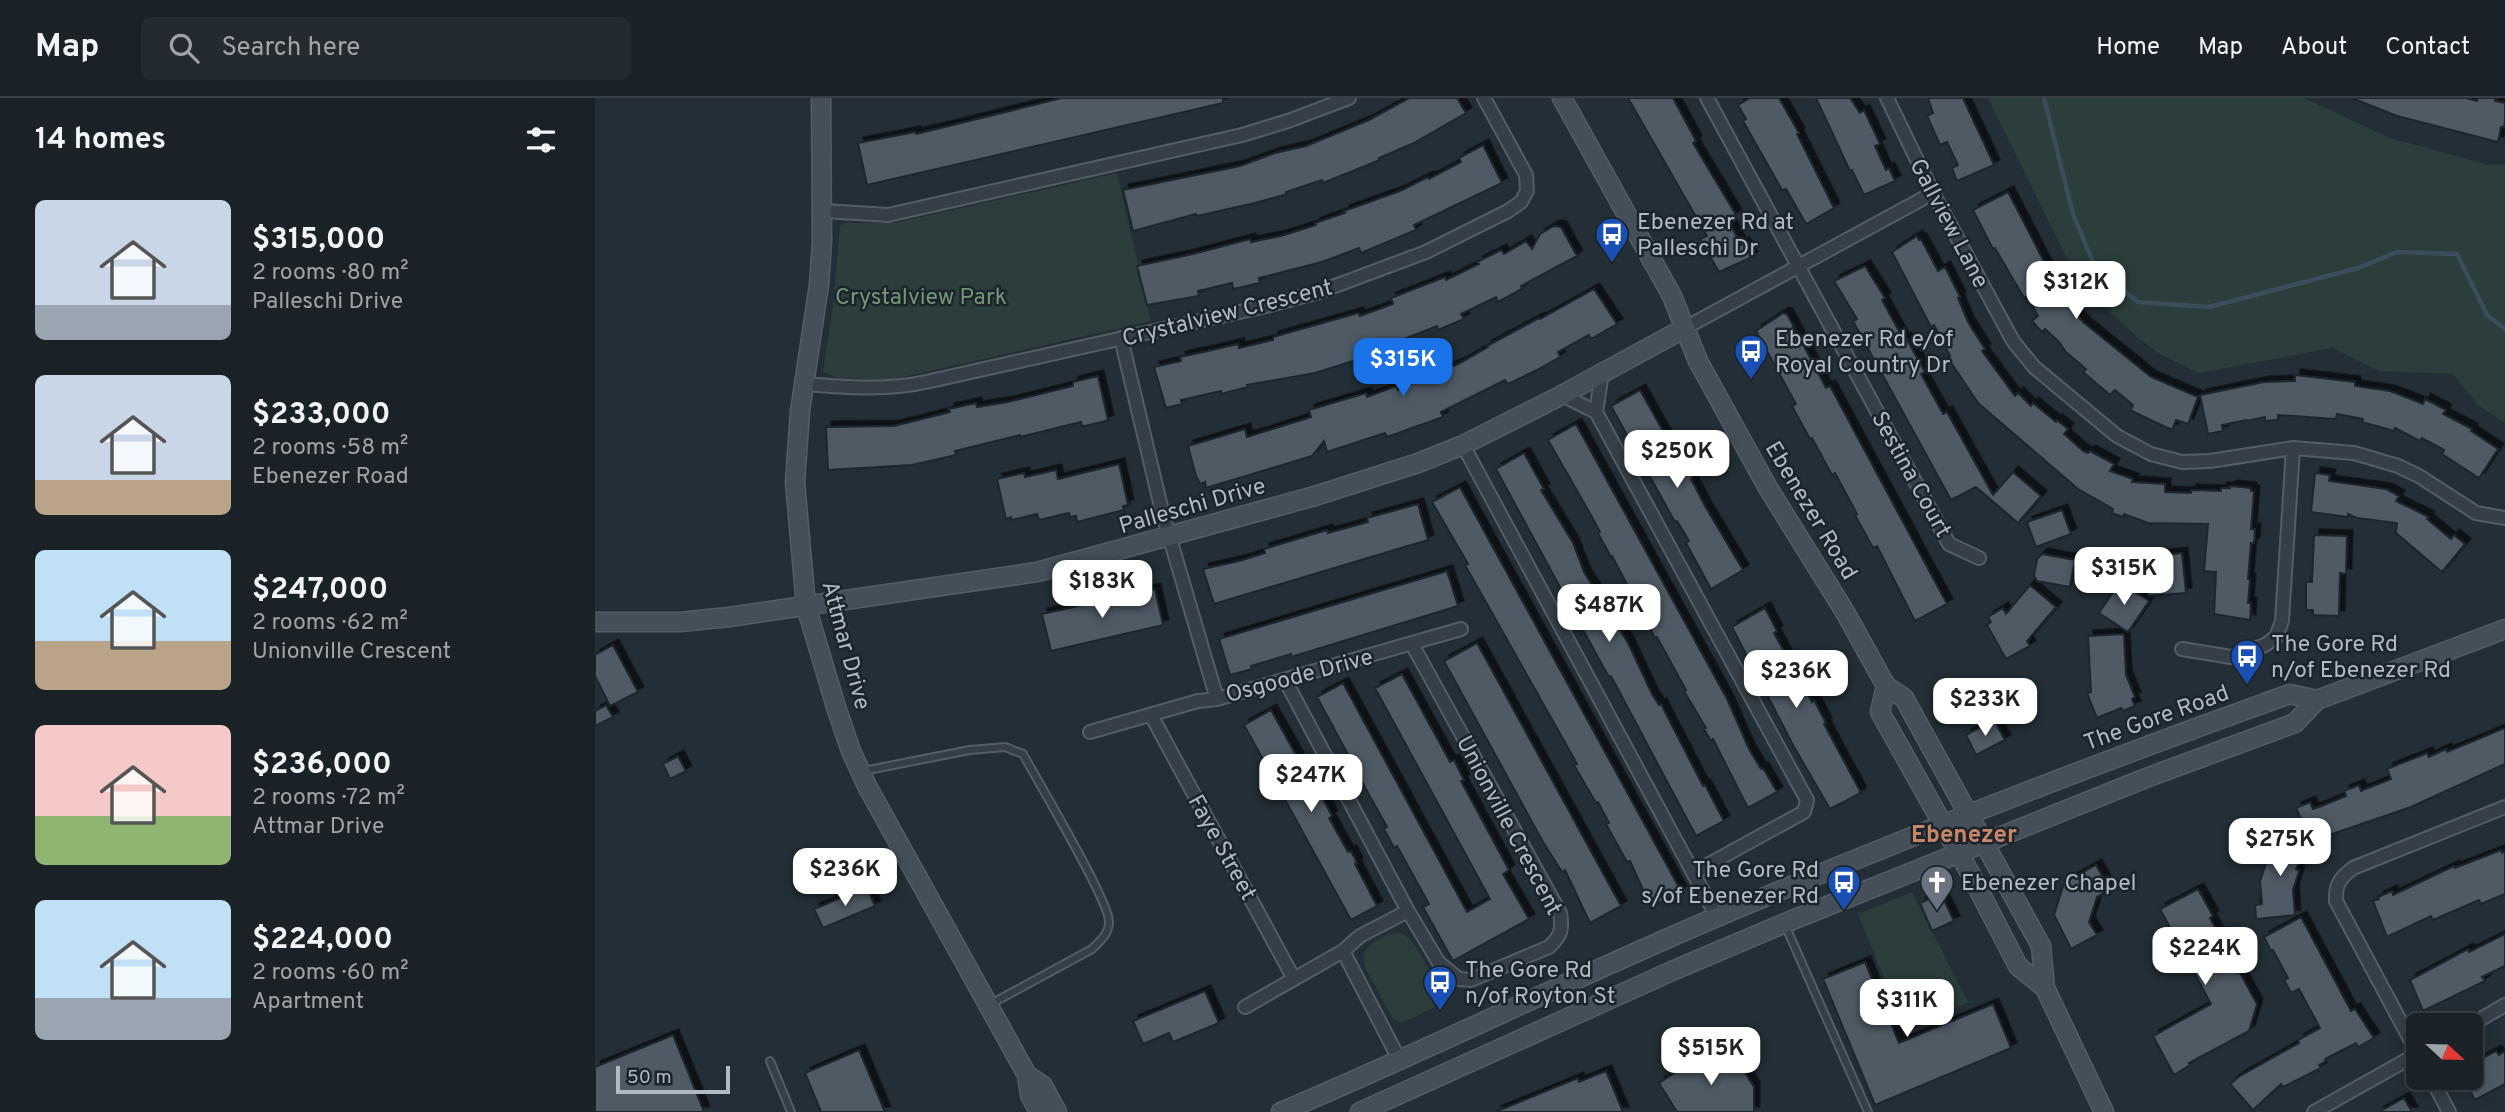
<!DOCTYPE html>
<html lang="en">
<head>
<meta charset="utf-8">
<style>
  :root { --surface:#1a2228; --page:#232a30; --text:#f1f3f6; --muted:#9fa4a8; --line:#383f45; --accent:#1a73e8 }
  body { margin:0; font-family:Overpass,sans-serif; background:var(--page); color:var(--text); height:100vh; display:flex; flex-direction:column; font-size:26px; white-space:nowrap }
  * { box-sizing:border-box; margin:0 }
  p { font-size:23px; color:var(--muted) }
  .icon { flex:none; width:38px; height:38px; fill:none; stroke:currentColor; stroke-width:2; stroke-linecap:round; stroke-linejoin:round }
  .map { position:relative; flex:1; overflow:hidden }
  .side { display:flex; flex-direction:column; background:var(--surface); width:595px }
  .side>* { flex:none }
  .needle { width:46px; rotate:112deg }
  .buttons { position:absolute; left:1811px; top:915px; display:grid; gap:14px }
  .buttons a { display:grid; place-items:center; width:77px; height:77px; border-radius:10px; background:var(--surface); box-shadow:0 4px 18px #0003,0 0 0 2px var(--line); font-size:35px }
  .scale { position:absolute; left:21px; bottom:18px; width:114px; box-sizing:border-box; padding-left:7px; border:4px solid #b1bac3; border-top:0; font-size:19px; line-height:24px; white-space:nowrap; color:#b1bac3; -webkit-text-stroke:5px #1c242b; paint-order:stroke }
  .price { position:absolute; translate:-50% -60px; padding:0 16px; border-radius:14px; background:#fff; color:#222; font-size:23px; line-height:46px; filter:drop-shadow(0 2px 4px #0008) }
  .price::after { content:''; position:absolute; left:50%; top:42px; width:21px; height:16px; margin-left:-10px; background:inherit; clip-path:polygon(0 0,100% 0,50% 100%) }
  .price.current { background:var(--accent); color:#fff }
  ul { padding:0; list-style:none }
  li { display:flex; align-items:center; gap:21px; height:175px; padding:0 35px }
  li span { display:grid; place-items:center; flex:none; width:196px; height:140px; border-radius:10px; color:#555 }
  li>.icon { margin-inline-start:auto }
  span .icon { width:84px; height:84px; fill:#fffc; stroke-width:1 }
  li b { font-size:30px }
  h2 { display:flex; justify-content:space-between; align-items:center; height:84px; padding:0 35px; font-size:30px }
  header { display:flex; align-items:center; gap:42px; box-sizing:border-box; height:98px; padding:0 35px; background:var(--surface); border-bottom:2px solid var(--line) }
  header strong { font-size:33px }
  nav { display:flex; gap:38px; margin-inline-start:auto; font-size:24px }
  .search { width:490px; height:63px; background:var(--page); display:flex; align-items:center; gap:18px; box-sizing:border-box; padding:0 24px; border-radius:10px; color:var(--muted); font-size:26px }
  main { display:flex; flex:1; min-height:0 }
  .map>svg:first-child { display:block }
  .green { fill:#2b3e3b }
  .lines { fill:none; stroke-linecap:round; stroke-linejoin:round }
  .stream { stroke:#3a4d5d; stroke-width:4.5 }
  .building { fill:#4f5a65; stroke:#1e262e; stroke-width:2; filter:url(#shadow) }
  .lane-casing { stroke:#545d65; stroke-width:10 }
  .street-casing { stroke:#545d65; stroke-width:16 }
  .secondary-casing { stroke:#545d65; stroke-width:21 }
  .lane { stroke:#363f47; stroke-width:6 }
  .street { stroke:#363f47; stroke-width:12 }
  .secondary { stroke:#454f59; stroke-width:18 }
  .labels { text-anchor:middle; stroke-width:5; stroke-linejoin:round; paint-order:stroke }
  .poi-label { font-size:23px; fill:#b1bac3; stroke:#1c242b; text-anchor:start }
  .street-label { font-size:23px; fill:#b1bac3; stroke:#1c242b }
  .park-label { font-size:23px; fill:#729676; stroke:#1c242b }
  .neighbourhood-label { font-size:24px; font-weight:bold; fill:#c78668; stroke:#1c242b }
</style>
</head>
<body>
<header>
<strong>Map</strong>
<div class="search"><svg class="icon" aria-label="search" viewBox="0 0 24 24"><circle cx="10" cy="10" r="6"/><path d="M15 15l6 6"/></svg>Search here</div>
<nav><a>Home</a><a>Map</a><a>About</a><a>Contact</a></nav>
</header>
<main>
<section class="side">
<h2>14 homes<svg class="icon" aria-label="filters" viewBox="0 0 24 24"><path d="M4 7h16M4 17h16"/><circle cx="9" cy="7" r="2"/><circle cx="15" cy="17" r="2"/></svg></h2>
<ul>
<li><span style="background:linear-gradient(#c9d6e8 75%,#9aa5b1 0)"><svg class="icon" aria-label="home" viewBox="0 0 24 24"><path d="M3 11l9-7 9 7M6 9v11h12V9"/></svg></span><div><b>$315,000</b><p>2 rooms · 80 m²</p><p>Palleschi Drive</p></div></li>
<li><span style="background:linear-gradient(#c9d6e8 75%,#b9a48a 0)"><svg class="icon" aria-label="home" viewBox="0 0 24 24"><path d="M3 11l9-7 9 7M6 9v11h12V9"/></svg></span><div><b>$233,000</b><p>2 rooms · 58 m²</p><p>Ebenezer Road</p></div></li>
<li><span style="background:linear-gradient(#bfe0f5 65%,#b9a48a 0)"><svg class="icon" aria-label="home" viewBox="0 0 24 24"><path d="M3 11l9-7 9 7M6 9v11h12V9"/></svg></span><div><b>$247,000</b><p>2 rooms · 62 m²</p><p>Unionville Crescent</p></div></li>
<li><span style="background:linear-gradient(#f6c9c9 65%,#8fb573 0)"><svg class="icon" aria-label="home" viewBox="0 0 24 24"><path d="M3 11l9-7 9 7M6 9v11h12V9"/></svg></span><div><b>$236,000</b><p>2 rooms · 72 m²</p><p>Attmar Drive</p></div></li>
<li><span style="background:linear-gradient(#bfe0f5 70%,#9aa5b1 0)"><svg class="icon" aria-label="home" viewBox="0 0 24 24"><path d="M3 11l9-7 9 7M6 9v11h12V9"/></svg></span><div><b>$224,000</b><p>2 rooms · 60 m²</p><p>Apartment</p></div></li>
</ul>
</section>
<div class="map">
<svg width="1910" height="1014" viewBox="0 0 1910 1014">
  <defs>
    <filter id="shadow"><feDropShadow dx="5.5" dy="-5.5" stdDeviation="0" flood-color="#0009"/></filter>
  </defs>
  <rect width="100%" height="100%" fill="#232e36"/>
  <path class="green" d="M1393,0H1709L1795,40L1894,67H1910V325L1884,308L1858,276L1784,273L1738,250L1604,275L1565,256L1543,240L1484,185Z
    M522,75L556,223L295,282L243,280L228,274L238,207L245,127L251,125H300Z
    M1317,794L1373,904L1310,931L1263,816Z
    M806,835C825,843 840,887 848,905L807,925L798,921L770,869L768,857C774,844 792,835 806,835Z"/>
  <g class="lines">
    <path class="stream" d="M1449,0L1478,116L1501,171L1543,204L1614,209L1763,170L1802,154L1862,156L1892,217L1910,231"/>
  </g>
  <path class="building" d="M467,0H628V5L272,87L263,45L320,34L321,36Z
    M814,0H862L871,15L819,45L784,60L785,62L728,85L727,82L691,94L692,96L660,105L602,118L601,116L538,133L528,92L645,68L680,55L711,48L774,22Z
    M1033,0H1078L1101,43L1098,45L1141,117L1133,122L1146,147L1149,145L1157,159L1124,174L1105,141L1112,138Z
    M1155,0H1184L1204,35L1202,36L1239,110L1211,126L1191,91L1187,92L1148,23L1151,21L1143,7Z
    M1221,0H1255L1265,15L1269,12L1285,46L1280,48L1291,72L1294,70L1300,83L1269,97L1257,72L1255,73Z
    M1333,0H1368L1399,67L1362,83L1357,70L1363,67L1352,44L1345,47L1332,18L1338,15Z
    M1757,0H1871L1882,3L1883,0H1901L1900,3L1910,5V23L1909,29H1906L1903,44L1802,18Z
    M888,47L907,85L819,127L821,132L766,155L764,150L727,164L664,180L665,185L638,191L637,185L603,193L604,198L552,207L542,168L598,156L655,141L656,144L686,138L721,127L720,125L750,115L749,113L805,93L833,79L834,81L866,64L864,60Z
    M1413,94L1469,202L1488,224L1556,279L1603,299L1593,326L1581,322L1577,332L1543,316L1536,312L1538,307L1520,292L1515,297L1488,274L1491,271L1471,254L1464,244L1450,231L1447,234L1437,223L1443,218L1432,198L1429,200L1400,150L1398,151L1378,112Z
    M959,128L966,129L982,158L926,188L927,191L903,204L901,199L866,216L869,221L843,232L842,228L776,254L778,257L752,265L720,275L652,287L653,289L626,296V293L586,302L587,306L571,310L559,269L586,263L585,259L613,253L643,246L644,250L678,242V239L763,215L765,218L798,206L796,200L850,179L851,182L884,166L882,164L906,152L909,156L931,143L937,151L945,136Z
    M1322,138L1324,142L1326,141L1343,173L1350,169L1365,199L1363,200L1373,224L1390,251L1387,253L1420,298L1423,295L1436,308L1438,305L1461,324L1462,322L1473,331L1469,336L1488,353L1493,355L1495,353L1519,366L1515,373L1538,381L1537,384L1570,386V394L1596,395V392L1626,393V390H1635V388L1656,390V393H1659L1656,431H1660L1659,445H1656L1653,481H1655L1653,505H1656L1655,522L1619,516L1621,474L1609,473L1613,426L1553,425L1529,416L1528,419L1517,415L1518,411L1483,391L1383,305L1353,260L1355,258L1339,227L1336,229L1297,154Z
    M1270,168L1290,200L1287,202L1309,242L1311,240L1330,274L1326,276L1348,316L1352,314L1398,397L1418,374L1446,398L1423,425L1381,389L1356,402L1258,223L1262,221L1239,183Z
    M999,191L1022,226L996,241L994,237L963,254L965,259L942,272L913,286L910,282L846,314L848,319L792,339L790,335L732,354L729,343L717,358L611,390L610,384L605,386L601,378L593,348L650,331L652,339L716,319L714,312L771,295L772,299L801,288L803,292L865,265L893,249L892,248L944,220L945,221Z
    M1188,215L1192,216L1231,290L1235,288L1352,506L1320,523L1282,448L1278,450L1260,417L1262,416L1240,375L1237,377L1217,340L1215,341L1197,308L1201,306L1161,233Z
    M1700,277L1760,284V288L1795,293L1828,306L1830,301L1851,312L1848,316L1877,331L1876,333L1903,351L1884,380L1847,356L1849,352L1827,340L1825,343L1800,330L1799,333L1767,324L1768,321L1742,316L1741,321L1683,317V322L1670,323V319L1652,323L1651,322L1627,327L1628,333L1613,336L1605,297L1669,284L1700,283Z
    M503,278L513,322L511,323L490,328H487L486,324L425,339V337L360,353L361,357L317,367L233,372L231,329L299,328L355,314L354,311L381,305L382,309L413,304L478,288V284Z
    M1045,292L1082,358L1084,357L1098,380L1096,381L1110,408L1148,472L1116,491L1091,445L1094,443L1082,423L1080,424L1016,308Z
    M981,326L1132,601L1154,651L1166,671L1168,670L1182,694L1153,710L1118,641L1116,643L1109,631L1111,630L1089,593L1091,592L1062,539L1060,540L1017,458L1016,459L1003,435L1005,434L997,419L953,342Z
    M929,355L949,391L946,392L978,445L989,474L1033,545L1057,596L1064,607L1066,606L1108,688L1110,687L1129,723L1101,738L1016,578L1014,579L1005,563L901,371Z
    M524,366L533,407L528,408L529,412L482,424L481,418L475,419L474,415L444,422L442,416L417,422L416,419L411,421L402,381L429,375L430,379L461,372L463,381Z
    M1720,375L1735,377L1734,383L1791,391L1804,398L1801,403L1834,419L1832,421L1856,441L1859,437L1870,446L1847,474L1801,435L1802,425L1762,420L1753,416V419L1716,414Z
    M865,389L1086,793L1056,809L1035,763L1032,764L1011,726L1014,725L1003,704L1001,705L979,667L982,666L870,467L873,466L837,404Z
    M823,406L833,442L619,506L608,471L644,463L670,455L669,451L732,432L733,435L773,424L772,420Z
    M1467,412L1476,436L1441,449L1432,424Z
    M1719,437L1752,438L1751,476L1745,475L1744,518L1718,517V512H1711V484H1717Z
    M1587,455L1591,495L1553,498L1549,459Z
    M1447,456L1480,462L1475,489L1442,483L1439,477L1442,461Z
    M852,473L863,508L696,559V556L656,568L657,571L635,577L624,541Z
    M1525,484L1554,503L1533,534L1504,515Z
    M1435,487L1461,509L1432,543L1435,548L1411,561L1392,527L1396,524L1393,519L1408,510L1411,516Z
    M560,491L568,527L456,553L447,516Z
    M1170,510L1182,533L1179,535L1217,604L1219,602L1231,625L1229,626L1265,693L1264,696L1235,711L1199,649L1137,529Z
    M1529,536L1531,577L1540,599L1537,601L1540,608L1528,613L1526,610L1502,620L1492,595L1496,594L1493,538Z
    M882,545L1026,808L995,825L970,772L967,774L948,744L849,563Z
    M18,547L43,594L15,608L0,578V557Z
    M807,576L855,664L859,662L869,682L866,683L914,772L908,776L934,821L858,863L828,809L834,806L802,748L799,750L789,731L792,729L767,684L764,685L753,666L757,664L722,599L748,585L872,814L895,801L780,590Z
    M11,607L18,619L0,628V613Z
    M676,612L725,700L727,699L737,718L734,720L753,754L756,753L762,765L760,766L782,808L756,822L649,627Z
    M1399,622L1410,642L1381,657L1371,637Z
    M1910,630V666L1816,709L1737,736L1739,739L1719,748L1701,710L1715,704L1718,711L1724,709L1751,698L1749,693L1764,687L1766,693L1796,681L1792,671L1832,655L1834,659L1851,651L1852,654Z
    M83,658L91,673L75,681L68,666Z
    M1683,732L1713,749L1701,771L1704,773L1698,792L1700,817L1661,821L1660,807L1667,806L1665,783L1670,768L1681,749L1675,745Z
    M1906,752L1907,755L1910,753V796L1886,806L1884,802L1838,822L1836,818L1792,839L1778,803L1784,801L1783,799L1797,793L1798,797L1859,768L1860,770Z
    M1501,767L1515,792L1502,799L1494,824L1502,837L1476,851L1459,817L1469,785Z
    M272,789L280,808L228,830L219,811Z
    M1603,791L1618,818L1615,820L1662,906L1654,933L1594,965L1595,967L1579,977L1558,938L1616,906L1565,811Z
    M1346,796L1359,823L1337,833L1325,805Z
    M1706,819L1756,913L1760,911L1779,940L1763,949L1761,945L1730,961L1731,963L1724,967L1726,970L1688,989L1686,986L1658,1012L1635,986L1645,978L1704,945L1703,942L1725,930L1704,891L1696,895L1689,882L1693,880L1678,852L1676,853L1669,839Z
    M1910,836V868L1887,879L1890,883L1828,913L1815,882L1873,851L1874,854Z
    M1270,864L1304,945L1398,906L1416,950L1280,1007L1228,881Z
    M610,893L624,925L578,944L574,935L548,946L538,923Z
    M78,937L109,1014H0V969Z
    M1134,949L1159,989V1014H1082L1064,985L1086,971L1088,973L1110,960L1111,963Z
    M264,952L290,1014H226L210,975Z
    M1901,953L1904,957L1910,953V986L1880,1002L1868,980H1876V966Z
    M1011,973L1028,1014H900L983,980L984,984Z
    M1809,1000L1817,1014H1784Z"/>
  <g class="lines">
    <defs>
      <path id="lane" d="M268,673L375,652L410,649L428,656C442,682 515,804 514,824C514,836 504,844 497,851L394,907
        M1190,827L1273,1014
        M175,963L196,1014"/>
      <path id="street" d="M1112,0L1354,446L1384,460
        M1292,0L1338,95L1418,243L1439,269L1522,338L1556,356L1587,364L1615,363L1698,350L1759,355L1803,368L1824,378L1881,415L1910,420
        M229,113L293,117L647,37L693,23L754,0
        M1090,230L1338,95
        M526,240L567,413L622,601L866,531
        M209,286C252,289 288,293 331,284L667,209L724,194L831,154L913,113L926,104L932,93L931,77L889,0
        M967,297L1001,314L1212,702L1209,714L1098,775
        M1001,314L1007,275
        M868,347L1122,819
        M1587,551L1636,559L1670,547L1681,539L1687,523L1698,350
        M690,582L813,813L844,865L864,881L876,882L954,849C966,838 968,831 965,815L817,546
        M556,617L699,881
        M495,634L603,603L622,601
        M748,853L805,963
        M650,909L748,853L765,838L813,813
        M1874,928L1910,907
        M1824,958L1741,803C1740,787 1745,780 1758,770L1910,709
        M1836,980L1854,1014
        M1719,1014L1824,955"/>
      <path id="secondary" d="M226,0L227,143L224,187L205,313L200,384L211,508L241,609L256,653L272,688L432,977L435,997L444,1014
        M967,0L1077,198L1103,263L1173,390L1250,514L1291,588L1309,600L1446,848L1450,890L1509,1014
        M0,524H85L134,519L442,474L720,398L823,365L868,347L967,297L1090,230
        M1291,588L1285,614L1375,775L1423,868L1450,890
        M432,977L448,988L462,1014
        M686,1014C833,952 976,881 1122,819C1311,739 1502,665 1695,596L1722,602
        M765,1014L1077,873L1190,825L1551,680L1700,625L1722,602L1910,531"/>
    </defs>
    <use href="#lane" class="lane-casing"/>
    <use href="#street" class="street-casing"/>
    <use href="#secondary" class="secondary-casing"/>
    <use href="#lane" class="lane"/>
    <use href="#street" class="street"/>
    <use href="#secondary" class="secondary"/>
  </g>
  <defs>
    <symbol id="bus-pin" viewBox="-11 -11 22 30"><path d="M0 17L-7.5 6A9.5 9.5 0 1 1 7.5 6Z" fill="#1a4fb4" stroke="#1c242b"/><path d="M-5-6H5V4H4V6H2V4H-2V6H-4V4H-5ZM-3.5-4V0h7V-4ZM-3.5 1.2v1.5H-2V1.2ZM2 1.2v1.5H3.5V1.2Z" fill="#fff"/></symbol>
    <symbol id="church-pin" viewBox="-11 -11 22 30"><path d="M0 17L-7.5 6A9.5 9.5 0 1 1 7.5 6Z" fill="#6b7280" stroke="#1c242b"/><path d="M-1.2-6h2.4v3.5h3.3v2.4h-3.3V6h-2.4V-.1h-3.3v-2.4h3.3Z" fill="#fff"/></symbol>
  </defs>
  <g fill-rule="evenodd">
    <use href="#bus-pin" x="998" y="117" width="38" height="52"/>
    <use href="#bus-pin" x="1137" y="234" width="38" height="52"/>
    <use href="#bus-pin" x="1633" y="539" width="38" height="52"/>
    <use href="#bus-pin" x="1230" y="765" width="38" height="52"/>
    <use href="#church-pin" x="1323" y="765" width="38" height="52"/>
    <use href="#bus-pin" x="826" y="865" width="38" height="52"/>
  </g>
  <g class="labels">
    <g class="poi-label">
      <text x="1042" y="131">Ebenezer Rd at<tspan x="1042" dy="26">Palleschi Dr</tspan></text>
      <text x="1180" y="248">Ebenezer Rd e/of<tspan x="1180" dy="26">Royal Country Dr</tspan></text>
      <text x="1676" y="553">The Gore Rd<tspan x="1676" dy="26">n/of Ebenezer Rd</tspan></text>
      <text x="1224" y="779" text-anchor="end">The Gore Rd<tspan x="1224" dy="26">s/of Ebenezer Rd</tspan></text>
      <text x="1366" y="792">Ebenezer Chapel</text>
      <text x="870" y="879">The Gore Rd<tspan x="870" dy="26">n/of Royton St</tspan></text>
    </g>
    <g class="street-label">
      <text transform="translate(1355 125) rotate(62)" y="8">Gallview Lane</text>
      <text transform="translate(632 214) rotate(-14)" y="8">Crystalview Crescent</text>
      <text transform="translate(1317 376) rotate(61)" y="8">Sestina Court</text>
      <text transform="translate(597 407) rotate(-16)" y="8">Palleschi Drive</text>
      <text transform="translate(1217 412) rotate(59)" y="8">Ebenezer Road</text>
      <text transform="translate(252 547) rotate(75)" y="8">Attmar Drive</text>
      <text transform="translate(704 577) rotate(-15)" y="8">Osgoode Drive</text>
      <text transform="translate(1561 619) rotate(-20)" y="8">The Gore Road</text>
      <text transform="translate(915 727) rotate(62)" y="8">Unionville Crescent</text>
      <text transform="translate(628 749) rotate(61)" y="8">Faye Street</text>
    </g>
    <g class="park-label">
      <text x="326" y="206">Crystalview Park</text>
    </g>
    <g class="neighbourhood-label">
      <text x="1369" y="744">Ebenezer</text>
    </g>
  </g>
</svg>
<div class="buttons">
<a><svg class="needle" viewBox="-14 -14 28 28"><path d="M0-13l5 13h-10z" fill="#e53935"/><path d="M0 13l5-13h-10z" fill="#9fa4a8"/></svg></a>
</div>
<div class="scale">50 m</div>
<b class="price" style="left:1481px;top:223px">$312K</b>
<b class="price current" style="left:808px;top:300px">$315K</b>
<b class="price" style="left:1082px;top:392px">$250K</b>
<b class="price" style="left:1529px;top:509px">$315K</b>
<b class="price" style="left:507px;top:522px">$183K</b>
<b class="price" style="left:1014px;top:546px">$487K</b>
<b class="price" style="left:1201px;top:612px">$236K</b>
<b class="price" style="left:1390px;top:640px">$233K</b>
<b class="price" style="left:716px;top:716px">$247K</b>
<b class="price" style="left:1685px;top:780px">$275K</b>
<b class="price" style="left:250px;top:810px">$236K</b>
<b class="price" style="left:1610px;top:889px">$224K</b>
<b class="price" style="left:1312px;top:941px">$311K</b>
<b class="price" style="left:1116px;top:989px">$515K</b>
</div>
</main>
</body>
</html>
